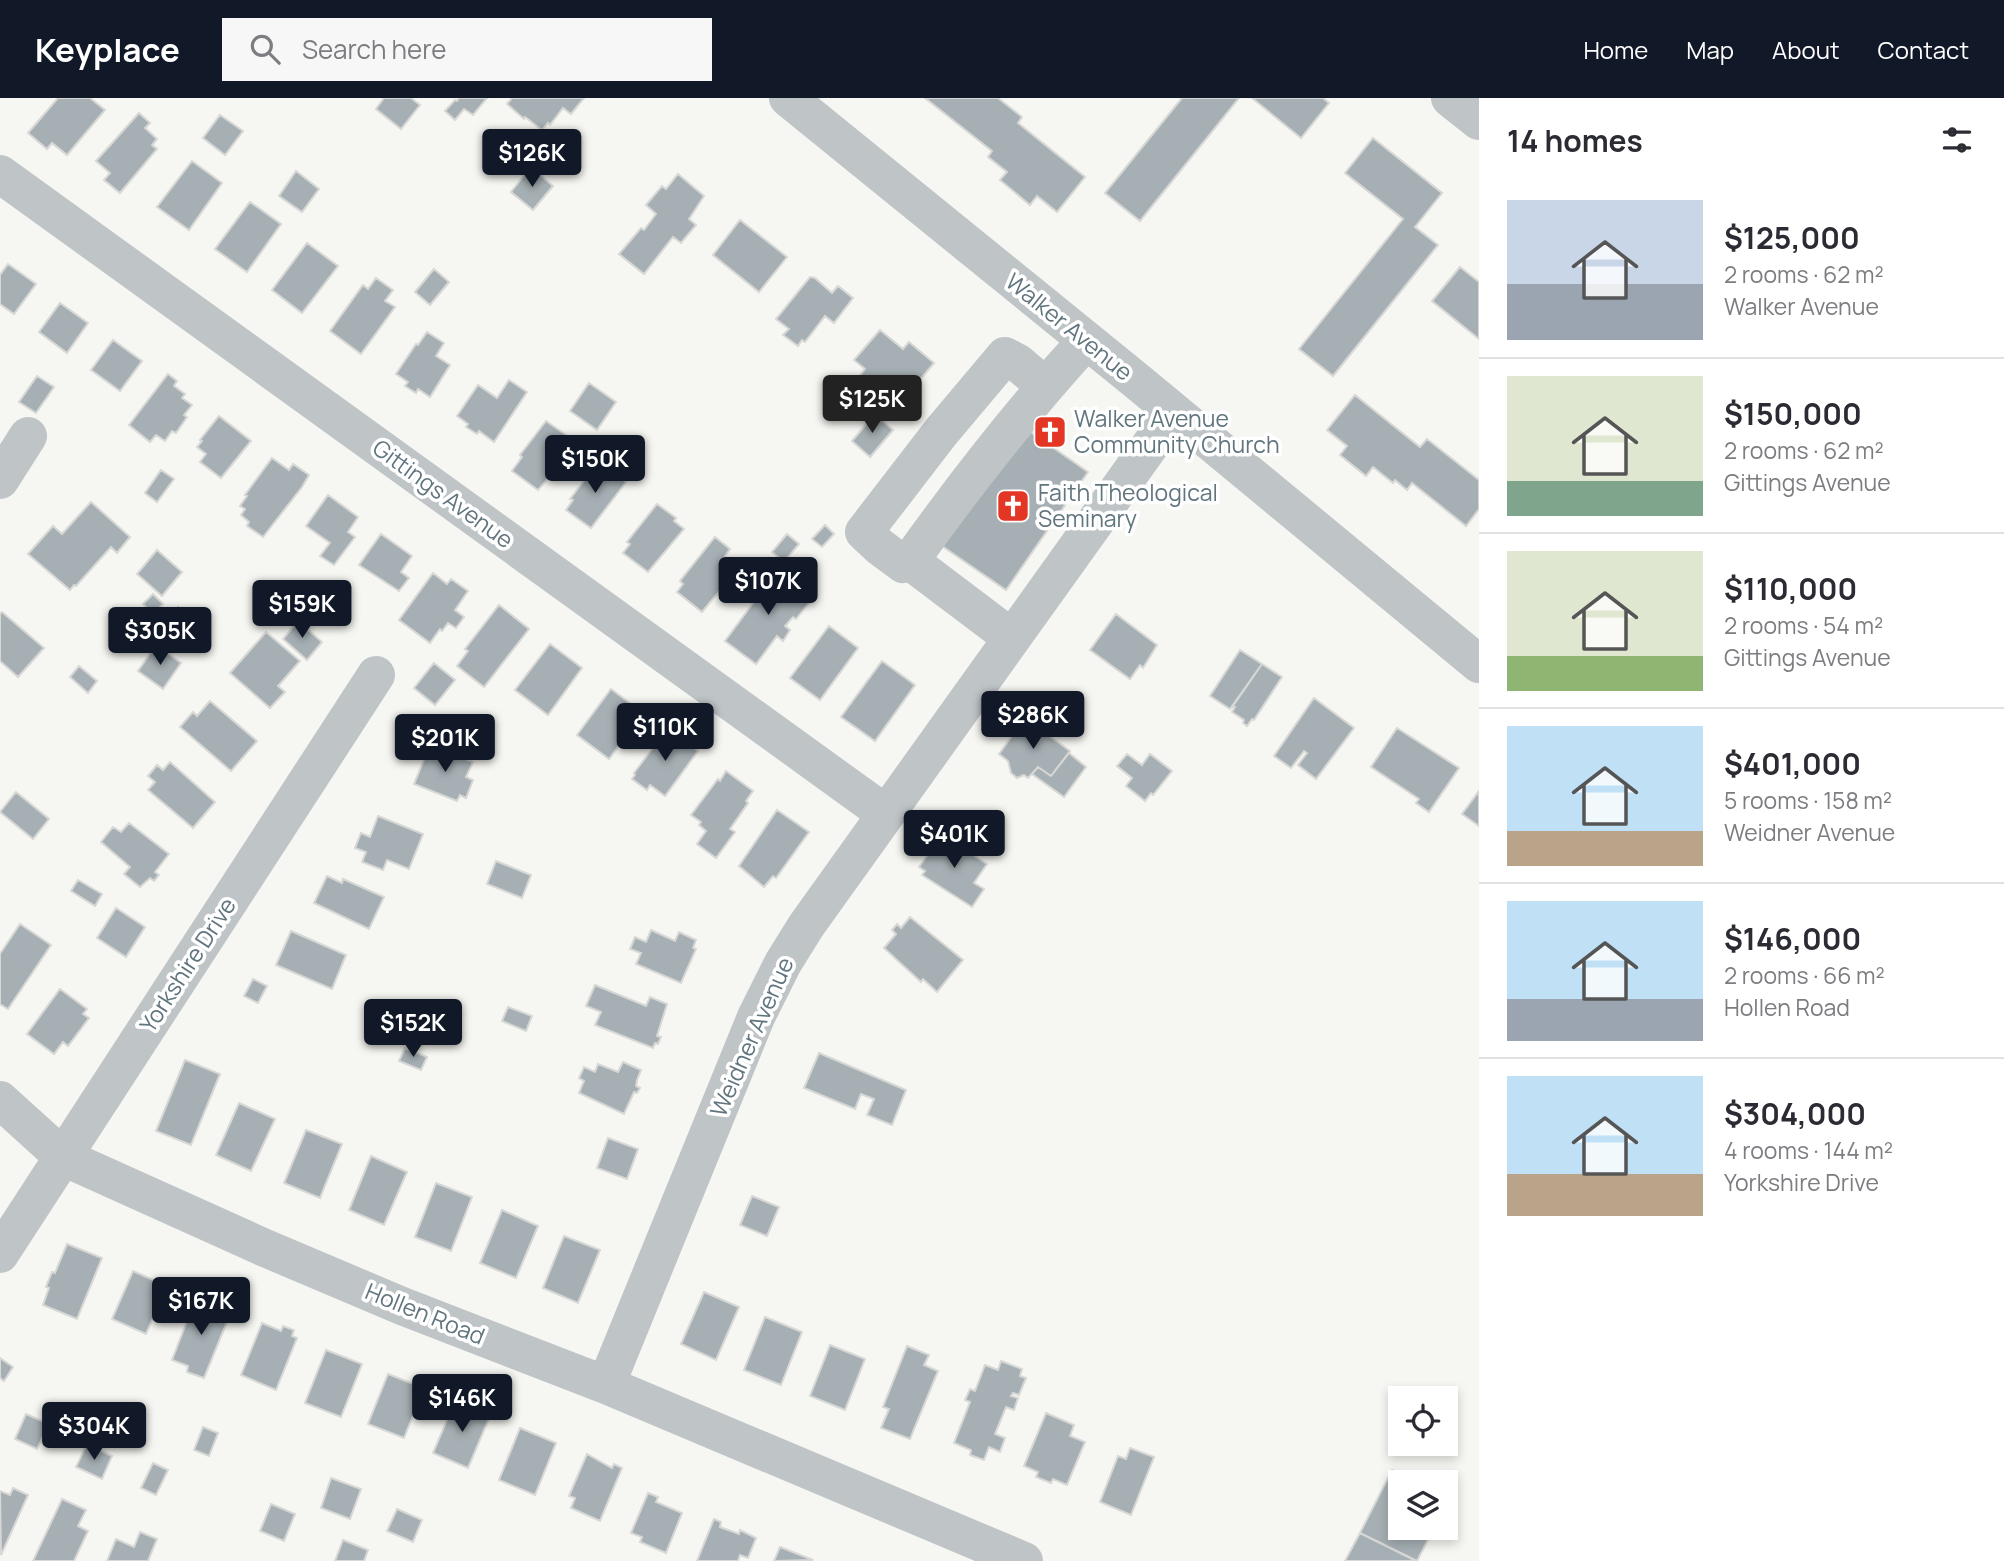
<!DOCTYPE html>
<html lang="en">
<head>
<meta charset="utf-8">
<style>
  :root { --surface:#fff; --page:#f7f7f7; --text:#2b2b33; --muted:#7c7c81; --line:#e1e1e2; --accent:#111827 }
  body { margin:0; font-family:Manrope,sans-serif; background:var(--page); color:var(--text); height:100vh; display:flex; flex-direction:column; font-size:26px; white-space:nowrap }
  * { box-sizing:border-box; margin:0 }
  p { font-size:23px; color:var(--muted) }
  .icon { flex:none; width:38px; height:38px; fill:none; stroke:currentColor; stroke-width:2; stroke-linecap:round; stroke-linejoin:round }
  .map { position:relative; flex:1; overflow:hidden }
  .drawer { display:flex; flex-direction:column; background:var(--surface); width:525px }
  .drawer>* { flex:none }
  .tools { position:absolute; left:1388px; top:1288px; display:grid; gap:14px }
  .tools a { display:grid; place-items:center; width:70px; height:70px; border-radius:0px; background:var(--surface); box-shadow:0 4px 10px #0003; font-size:35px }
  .price { position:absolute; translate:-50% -60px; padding:0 16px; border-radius:7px; background:var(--accent); color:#fff; font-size:23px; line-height:46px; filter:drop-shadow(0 2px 4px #0008) }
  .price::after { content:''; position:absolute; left:50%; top:42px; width:21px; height:16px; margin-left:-10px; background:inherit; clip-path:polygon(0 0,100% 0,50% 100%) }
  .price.active { background:#222; color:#fff }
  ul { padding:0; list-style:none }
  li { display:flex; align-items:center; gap:21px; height:175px; padding:0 28px }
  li+li { border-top:2px solid var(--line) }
  li span { display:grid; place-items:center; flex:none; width:196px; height:140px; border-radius:0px; color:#555 }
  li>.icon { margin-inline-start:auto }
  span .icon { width:84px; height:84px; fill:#fffc; stroke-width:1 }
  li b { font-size:30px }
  h2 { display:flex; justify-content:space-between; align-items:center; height:84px; padding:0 28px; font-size:30px }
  header { display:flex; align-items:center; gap:42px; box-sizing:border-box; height:98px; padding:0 35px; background:var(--accent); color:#fff }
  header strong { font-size:33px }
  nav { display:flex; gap:38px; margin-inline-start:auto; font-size:24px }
  .search { width:490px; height:63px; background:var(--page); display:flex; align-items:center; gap:18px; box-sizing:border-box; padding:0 24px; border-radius:0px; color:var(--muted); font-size:26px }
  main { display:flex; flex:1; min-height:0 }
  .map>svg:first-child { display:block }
  .building { fill:#a6b0b4; stroke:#d7d7d5; stroke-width:2 }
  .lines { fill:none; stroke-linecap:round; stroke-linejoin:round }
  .minor { stroke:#bfc4c7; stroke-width:38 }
  .labels { text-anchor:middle; stroke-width:7; stroke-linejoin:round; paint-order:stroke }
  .street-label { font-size:23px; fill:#61757e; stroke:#fff }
  .poi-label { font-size:23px; fill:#61757e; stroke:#fff; text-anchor:start }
</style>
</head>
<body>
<header>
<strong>Keyplace</strong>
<div class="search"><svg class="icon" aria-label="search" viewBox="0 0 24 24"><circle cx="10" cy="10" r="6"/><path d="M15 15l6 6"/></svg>Search here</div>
<nav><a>Home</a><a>Map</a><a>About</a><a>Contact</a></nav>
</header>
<main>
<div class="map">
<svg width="1479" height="1463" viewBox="0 0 1479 1463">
  <rect width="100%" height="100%" fill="#f6f6f2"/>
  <path class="building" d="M58,0H90L105,12L67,57L52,45L47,51L28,35Z
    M384,0H411L420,7L401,31L376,11Z
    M459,0H487L473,17L464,11L455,22L445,13L455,2L457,3Z
    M512,0H584L571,16L563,10L550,27L548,25L542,32L525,19L524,21L507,6Z
    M925,0H998L1022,19L1018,25L1085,79L1057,114L1037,98L1030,107L1000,82L1007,74L988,59L992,53Z
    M1182,0H1239L1140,123L1105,95Z
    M1252,0H1323L1329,5L1301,40Z
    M139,15L150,25L145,30L157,41L152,47L157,51L120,95L104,82L110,75L96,63Z
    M220,17L243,33L225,57L203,40Z
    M1373,40L1442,95L1415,129L1438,147L1333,278L1299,251L1403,121L1345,75Z
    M192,63L222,85L189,132L157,109Z
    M531,69L553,88L533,112L511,94Z
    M296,73L319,91L302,114L279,98Z
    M678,76L704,98L689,121L696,127L681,145L673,139L644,176L619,156L641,130L644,132L656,116L646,107L662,88L666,91Z
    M250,104L281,126L247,174L215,151Z
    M740,122L787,159L759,194L713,157Z
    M307,145L338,168L302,215L272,192Z
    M8,166L36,186L14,216L0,206V177Z
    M1460,169L1479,184V241L1432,203Z
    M434,171L449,184L430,207L415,194Z
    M810,179L815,180L832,195L838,188L853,200L834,225L825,218L805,244L802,242L798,248L783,237L789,231L776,221Z
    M376,180L393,192L385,203L395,209L361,256L330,233L363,187L368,191Z
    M60,205L88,225L67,255L39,234Z
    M880,232L903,251L909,244L934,265L903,302L878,282L872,289L859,279L865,271L854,262Z
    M427,234L444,245L436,258L450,267L430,299L418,291L416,295L405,288L408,284L396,276L416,246L418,247Z
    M113,242L142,263L120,293L91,272Z
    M168,276L177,283L174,288L185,296L182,300L192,307L184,317L187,319L176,335L172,333L165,343L156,337L150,344L129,327Z
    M37,278L54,289L36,315L19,304Z
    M509,282L527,294L494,344L479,333L477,336L466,329L468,326L457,318L478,287L497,300Z
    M589,285L616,304L597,332L570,313Z
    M1355,297L1420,349L1427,341L1479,382V411L1466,428L1412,385L1407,392L1395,382L1393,385L1373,369L1366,378L1340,357L1347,348L1327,332Z
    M875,316L893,332L870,359L852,343Z
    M219,318L251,343L221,380L200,364L206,356L197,349L202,343L200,342Z
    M546,323L566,337L563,342L572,349L561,366L538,392L512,373L522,359L520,357Z
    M1025,330L1088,374L1006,492L942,448Z
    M272,360L289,372L293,366L309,377L302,389L263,439L247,428L249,424L241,417L245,411L240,408L247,398L245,397Z
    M597,366L602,369L603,367L626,384L591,430L566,412L573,402L570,401Z
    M161,372L174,381L157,404L145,395Z
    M328,397L358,419L348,434L355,439L334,467L320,458L330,445L306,428Z
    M91,404L130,439L117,455L111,449L76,488L74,487L70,492L28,456L53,428L62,436Z
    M657,406L676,420L674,423L684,431L648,474L623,455L630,446L627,444Z
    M825,427L834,436L822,449L812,441Z
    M381,436L412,458L401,474L409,480L399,493L359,467Z
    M787,436L799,446L784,464L772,454Z
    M715,439L730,451L723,461L737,472L702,514L677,494L683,486L680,483Z
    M157,452L182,474L162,498L137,476Z
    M779,470L789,478L786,482L812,501L796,521L793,519L785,528L790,532L783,543L777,538L756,566L725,543Z
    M433,475L447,486L451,481L468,493L455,512L464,519L456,530L448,525L442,533L440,531L430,545L399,522Z
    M153,496L163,506L153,516L143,506Z
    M499,507L529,531L484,589L457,568L468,553L465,551Z
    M178,509L188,518L179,529L168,521Z
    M2,514L44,550L18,579L0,563V516Z
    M1116,516L1157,547L1143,570L1140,567L1130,581L1090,552Z
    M298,523L322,544L307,562L283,541Z
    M829,528L858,550L820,602L790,580Z
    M266,534L300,563L278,588L285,594L270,610L230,575Z
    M550,546L582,570L548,617L515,592Z
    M156,547L181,565L163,591L138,573Z
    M1240,552L1262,566L1230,611L1210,598Z
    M882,563L915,587L875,643L841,619Z
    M434,565L455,582L435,607L414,590Z
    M1262,566L1282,579L1254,622L1252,621L1247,628L1243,625L1244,622L1232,614L1235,609L1233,608Z
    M79,568L97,583L88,595L70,579Z
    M611,591L643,615L609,661L577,637Z
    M1314,600L1354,630L1316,681L1298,667L1307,655L1304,653L1291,670L1274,658Z
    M210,603L257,643L231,673L180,629L193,614L197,618Z
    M1025,620L1070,653L1051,678L1038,669L1028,680L1024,677L1017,680L1011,675L1008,663L999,656Z
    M668,630L698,653L665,698L650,687L647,692L632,681L635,677L634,675Z
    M1397,630L1459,670L1429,714L1416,705L1419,701L1371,669Z
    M430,647L473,664L466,679L473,682L466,700L460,697L457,703L414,686Z
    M1069,655L1086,669L1064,699L1032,676L1038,669L1051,678Z
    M1127,656L1142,667L1150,656L1172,673L1153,697L1151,695L1145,703L1126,688L1132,680L1117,668Z
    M170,664L215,704L193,730L148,692L155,684L148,678L157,667L163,672Z
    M726,673L753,693L746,703L748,705L730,731L735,734L716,760L697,746L706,733L699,727L701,724L691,717L718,681L720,683Z
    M1479,693V728L1462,716Z
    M16,694L49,721L33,741L0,714Z
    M777,712L809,734L776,780L773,778L764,789L739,768Z
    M378,718L423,736L409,771L387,762L383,772L362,764L366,754L355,750L361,735L370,739Z
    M129,725L169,756L155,774L159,777L154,783L150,780L140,789L124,776L130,769L101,744L113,729L121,734Z
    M942,737L987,766L974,785L984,791L972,809L922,777L925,773L919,769Z
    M496,763L531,777L522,800L487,786Z
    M327,778L342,785L343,781L384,799L369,831L314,805Z
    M78,782L102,796L95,808L71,793Z
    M116,810L145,829L126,859L97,840Z
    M910,819L963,862L937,894L923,881L921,884L884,850L896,836L892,832L897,826L901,830Z
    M20,826L51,847L8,911L0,906V856Z
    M651,832L675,843L679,834L696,842L693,850L696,851L681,885L636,866L641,855L630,851L635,839L646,844Z
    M291,833L346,857L332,891L276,867Z
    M253,881L267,888L258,905L244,898Z
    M595,887L646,908L650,899L667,906L657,938L661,939L658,946L655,945L653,950L595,927L601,914L586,908Z
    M60,891L87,911L83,916L89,920L68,948L63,944L54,956L27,936Z
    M508,909L532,918L526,933L502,923Z
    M405,950L427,959L421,972L399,963Z
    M819,955L906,992L892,1027L867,1017L874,1001L861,996L855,1011L804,990Z
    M185,962L220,976L191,1047L156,1033Z
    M623,964L641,972L637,982L636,988L640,990L637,995L634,994L624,1016L579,995L584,983L579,980L584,969L595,974L598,966L618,974Z
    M239,1005L275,1021L251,1073L216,1057Z
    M306,1032L342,1046L320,1100L284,1085Z
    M608,1040L638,1051L627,1081L597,1070Z
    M371,1058L407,1074L384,1127L349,1112Z
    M436,1085L472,1099L451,1153L415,1139Z
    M752,1098L779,1109L767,1138L740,1127Z
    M502,1112L538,1128L516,1180L480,1165Z
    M564,1138L600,1152L578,1205L543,1190Z
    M67,1146L102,1160L77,1221L43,1207L49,1190L46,1189L52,1174L55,1175Z
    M133,1173L167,1188L146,1236L112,1221Z
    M704,1194L739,1209L716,1262L681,1246Z
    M196,1200L231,1214L204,1280L187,1274L188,1268L172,1262Z
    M765,1219L802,1234L781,1287L744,1272Z
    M262,1225L281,1233L283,1228L294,1232L292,1238L297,1240L276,1292L241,1277Z
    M830,1247L865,1261L845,1312L810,1298Z
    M907,1248L929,1257L924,1267L938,1273L910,1341L881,1330L889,1311L883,1309Z
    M326,1252L362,1266L341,1319L305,1305Z
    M0,1260L13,1269L4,1283L0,1280Z
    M1001,1263L1022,1271L1020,1278L1026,1280L1019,1297L1013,1295L1011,1298L1018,1300L1014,1312L1006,1309L995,1336L1005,1340L1000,1354L989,1349L984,1362L970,1357L971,1352L954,1345L970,1304L965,1302L970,1291L975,1293L985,1267L998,1272Z
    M388,1276L424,1290L404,1340L368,1326Z
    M455,1303L490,1318L468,1370L433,1355Z
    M1046,1315L1074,1327L1070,1338L1085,1344L1067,1387L1053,1381L1051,1385L1036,1379L1038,1374L1024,1368Z
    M26,1316L49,1326L37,1351L15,1341Z
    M203,1329L218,1335L209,1358L194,1352Z
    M520,1330L556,1345L535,1397L499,1382Z
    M87,1346L112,1358L102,1381L76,1369Z
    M1130,1350L1154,1359L1131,1417L1100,1404L1118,1358L1126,1361Z
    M587,1356L612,1370L614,1366L622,1370L600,1423L571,1410L575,1400L569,1398Z
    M153,1365L168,1372L156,1397L141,1390Z
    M1392,1372L1416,1384H1400V1430H1434L1417,1463L1360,1435Z
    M331,1380L361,1391L350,1421L321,1410Z
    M13,1390L28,1397L1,1457L0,1393L10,1397Z
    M648,1395L658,1399L656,1404L682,1415L666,1455L640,1444L642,1439L631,1435Z
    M62,1401L86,1412L78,1428L88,1433L74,1463H33Z
    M271,1406L295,1416L284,1443L260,1433Z
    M397,1411L422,1422L413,1444L387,1433Z
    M714,1421L721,1424L720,1429L739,1436L740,1432L756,1440L748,1460L740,1457L738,1463H697Z
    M140,1434L157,1441L148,1463H107L116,1441L134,1449Z
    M1360,1435L1416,1463H1345Z
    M343,1442L368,1452L364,1463H335Z
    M780,1449L813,1462L774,1463Z"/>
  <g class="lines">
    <path class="minor" d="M788,0L1138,284L1479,566
      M1450,0L1479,23
      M0,76L886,716
      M0,382L28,338
      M910,463C965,386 1022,313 1086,243
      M1012,540L910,463L903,466L880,449L864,434L941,334L1005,258L1018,265L1045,288
      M0,1002L63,1059L265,1150L402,1208L606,1287L1024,1463
      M0,1156L376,577
      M606,1287L756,919L783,865L806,828L1174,314"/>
  </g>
  <defs>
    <symbol id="church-square" viewBox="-11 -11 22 22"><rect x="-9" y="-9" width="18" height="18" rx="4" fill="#e33625" stroke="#fff"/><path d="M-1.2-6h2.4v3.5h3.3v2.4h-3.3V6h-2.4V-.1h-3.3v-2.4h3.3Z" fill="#fff"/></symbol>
  </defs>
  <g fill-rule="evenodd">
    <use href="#church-square" x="1031" y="315" width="38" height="38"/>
    <use href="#church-square" x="994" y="389" width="38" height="38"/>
  </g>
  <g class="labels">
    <g class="street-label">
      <text transform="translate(1069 229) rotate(39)" y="8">Walker Avenue</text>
      <text transform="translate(443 396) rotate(36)" y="8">Gittings Avenue</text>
      <text transform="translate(188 867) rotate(-57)" y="8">Yorkshire Drive</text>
      <text transform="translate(752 939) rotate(-66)" y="8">Weidner Avenue</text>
      <text transform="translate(425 1216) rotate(22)" y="8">Hollen Road</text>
    </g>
    <g class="poi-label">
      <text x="1074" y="329">Walker Avenue<tspan x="1074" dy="26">Community Church</tspan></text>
      <text x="1038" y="403">Faith Theological<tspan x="1038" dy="26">Seminary</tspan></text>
    </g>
  </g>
</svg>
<div class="tools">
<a><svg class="icon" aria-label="locate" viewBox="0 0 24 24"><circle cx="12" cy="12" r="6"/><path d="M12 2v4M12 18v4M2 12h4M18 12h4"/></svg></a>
<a><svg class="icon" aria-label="layers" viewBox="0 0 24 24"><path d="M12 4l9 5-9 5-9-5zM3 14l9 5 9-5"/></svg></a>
</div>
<b class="price" style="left:532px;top:91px">$126K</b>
<b class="price active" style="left:872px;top:337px">$125K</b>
<b class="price" style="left:595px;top:397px">$150K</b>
<b class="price" style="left:768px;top:519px">$107K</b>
<b class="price" style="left:302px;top:542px">$159K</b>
<b class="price" style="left:160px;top:569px">$305K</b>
<b class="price" style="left:1033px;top:653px">$286K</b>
<b class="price" style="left:665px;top:665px">$110K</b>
<b class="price" style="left:445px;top:676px">$201K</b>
<b class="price" style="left:954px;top:772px">$401K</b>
<b class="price" style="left:413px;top:961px">$152K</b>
<b class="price" style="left:201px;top:1239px">$167K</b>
<b class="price" style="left:462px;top:1336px">$146K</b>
<b class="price" style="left:94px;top:1364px">$304K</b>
</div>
<section class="drawer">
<h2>14 homes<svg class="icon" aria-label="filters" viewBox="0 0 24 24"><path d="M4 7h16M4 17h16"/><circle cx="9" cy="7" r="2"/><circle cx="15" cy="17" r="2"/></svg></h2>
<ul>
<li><span style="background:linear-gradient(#c9d6e8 60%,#9aa5b1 0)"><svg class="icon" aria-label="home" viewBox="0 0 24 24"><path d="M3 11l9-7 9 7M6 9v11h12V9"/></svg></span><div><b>$125,000</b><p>2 rooms · 62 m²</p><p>Walker Avenue</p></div></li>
<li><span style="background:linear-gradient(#dfe7d0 75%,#7fa58c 0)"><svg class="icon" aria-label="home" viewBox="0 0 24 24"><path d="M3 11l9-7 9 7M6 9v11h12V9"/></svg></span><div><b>$150,000</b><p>2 rooms · 62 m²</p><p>Gittings Avenue</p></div></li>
<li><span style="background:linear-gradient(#dfe7d0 75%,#8fb573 0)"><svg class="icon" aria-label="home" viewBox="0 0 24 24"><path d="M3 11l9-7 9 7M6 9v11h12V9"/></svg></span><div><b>$110,000</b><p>2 rooms · 54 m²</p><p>Gittings Avenue</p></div></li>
<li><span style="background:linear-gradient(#bfe0f5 75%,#b9a48a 0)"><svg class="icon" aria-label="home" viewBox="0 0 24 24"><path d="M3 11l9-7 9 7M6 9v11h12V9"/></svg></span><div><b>$401,000</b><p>5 rooms · 158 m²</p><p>Weidner Avenue</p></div></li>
<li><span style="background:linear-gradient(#bfe0f5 70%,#9aa5b1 0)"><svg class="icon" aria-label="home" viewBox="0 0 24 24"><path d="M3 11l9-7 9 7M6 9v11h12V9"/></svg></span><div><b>$146,000</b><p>2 rooms · 66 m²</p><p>Hollen Road</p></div></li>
<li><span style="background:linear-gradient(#bfe0f5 70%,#b9a48a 0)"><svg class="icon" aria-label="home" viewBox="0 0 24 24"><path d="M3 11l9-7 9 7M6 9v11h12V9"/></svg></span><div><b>$304,000</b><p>4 rooms · 144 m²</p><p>Yorkshire Drive</p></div></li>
</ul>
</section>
</main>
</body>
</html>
